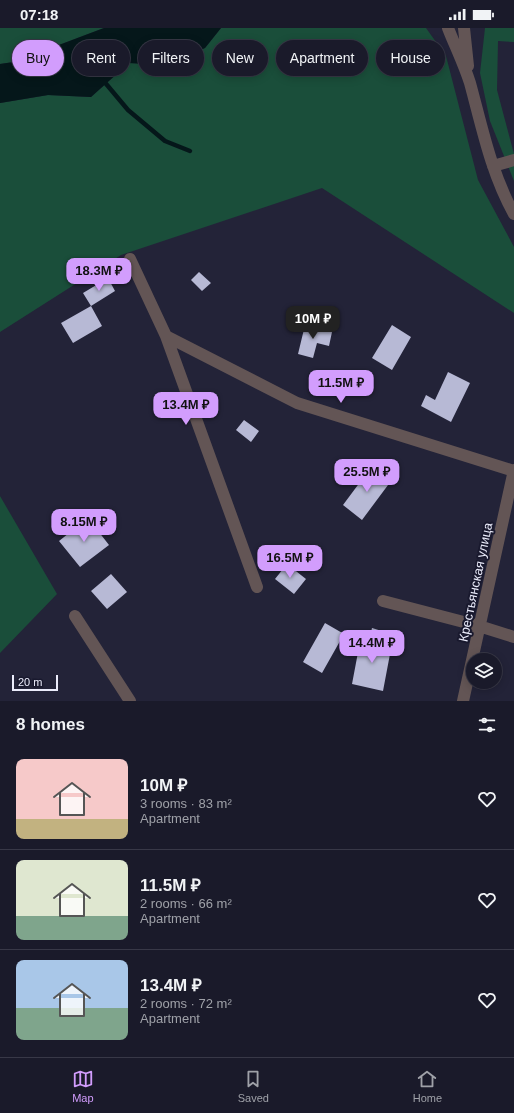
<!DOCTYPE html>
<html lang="en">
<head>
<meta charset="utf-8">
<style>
  :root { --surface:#1a1a2a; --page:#272736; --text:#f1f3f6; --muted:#9fa1a8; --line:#383847; --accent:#d29dfd }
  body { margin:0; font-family:Arial,sans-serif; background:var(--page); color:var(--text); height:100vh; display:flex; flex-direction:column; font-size:15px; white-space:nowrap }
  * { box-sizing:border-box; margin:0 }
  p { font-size:13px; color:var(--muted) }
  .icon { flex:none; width:22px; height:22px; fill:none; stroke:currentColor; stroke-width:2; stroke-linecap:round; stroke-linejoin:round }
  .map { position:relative; height:673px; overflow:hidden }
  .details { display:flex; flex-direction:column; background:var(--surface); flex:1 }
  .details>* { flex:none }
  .guide { position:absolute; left:12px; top:12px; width:490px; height:36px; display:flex; gap:8px }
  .controls { position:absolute; left:466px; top:625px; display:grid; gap:8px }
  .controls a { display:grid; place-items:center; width:36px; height:36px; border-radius:50%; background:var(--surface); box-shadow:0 2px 10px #0003,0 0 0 1px var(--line); font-size:20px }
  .scale { position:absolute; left:12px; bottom:10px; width:46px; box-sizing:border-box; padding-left:4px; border:2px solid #ebecfb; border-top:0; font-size:11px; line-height:14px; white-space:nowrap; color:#ebecfb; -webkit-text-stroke:3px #19192e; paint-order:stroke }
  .price { position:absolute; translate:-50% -34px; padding:0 9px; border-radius:8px; background:var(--accent); color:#111; font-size:13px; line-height:26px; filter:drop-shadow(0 1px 2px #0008) }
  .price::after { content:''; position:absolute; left:50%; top:24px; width:12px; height:9px; margin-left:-6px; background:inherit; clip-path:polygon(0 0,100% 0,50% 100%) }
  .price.active { background:#222; color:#fff }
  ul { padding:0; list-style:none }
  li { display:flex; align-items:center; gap:12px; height:100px; padding:0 16px }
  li+li { border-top:1px solid var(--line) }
  li span { display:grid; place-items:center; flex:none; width:112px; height:80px; border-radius:8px; color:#555 }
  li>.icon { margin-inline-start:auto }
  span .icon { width:48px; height:48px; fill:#fffc; stroke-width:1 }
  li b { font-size:17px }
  h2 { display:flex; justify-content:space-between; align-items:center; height:48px; padding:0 16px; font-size:17px }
  .tag { padding:0 14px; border-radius:18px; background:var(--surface); box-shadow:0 2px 10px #0003,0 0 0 1px var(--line); font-size:14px; line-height:36px }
  .tag.active { background:var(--accent); color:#111 }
  .status { display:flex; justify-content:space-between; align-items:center; height:28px; padding:0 20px; background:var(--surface); direction:ltr }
  .status svg { height:11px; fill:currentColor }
  .menu { display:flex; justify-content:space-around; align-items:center; height:56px; border-top:1px solid var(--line); background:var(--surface); font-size:11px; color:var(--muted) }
  .menu a { display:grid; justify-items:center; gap:2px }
  .menu .active { color:var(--accent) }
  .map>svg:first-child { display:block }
  .green { fill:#1a4e3a }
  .water { fill:#05171a }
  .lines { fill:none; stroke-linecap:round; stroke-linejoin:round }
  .stream { stroke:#05171a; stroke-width:4.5 }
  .building { fill:#b7b9d5 }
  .minor { stroke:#635555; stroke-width:12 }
  .labels { text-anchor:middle; stroke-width:4; stroke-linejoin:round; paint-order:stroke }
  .street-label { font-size:13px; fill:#ebecfb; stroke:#19192e }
</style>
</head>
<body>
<div class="status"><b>07:18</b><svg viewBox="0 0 49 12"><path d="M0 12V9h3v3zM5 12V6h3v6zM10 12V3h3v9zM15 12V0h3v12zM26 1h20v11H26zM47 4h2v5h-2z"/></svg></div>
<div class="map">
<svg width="514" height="673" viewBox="0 0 514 673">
  <rect width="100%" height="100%" fill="#232338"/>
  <path class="green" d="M0,0H104L14,34L0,36Z
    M221,0H426L446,28L478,152L514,219V285L322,160L121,227L0,304V75L48,67L91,69L129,35L165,37L205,20Z
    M485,0H514V14L498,13L497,62L514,126V153L490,93L480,45Z
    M0,468L57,566L0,625Z"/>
  <path class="water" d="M104,0H221L205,20L165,37L129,35L91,69L48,67L0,75V36L14,34Z"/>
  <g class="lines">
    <path class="stream" d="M102,51L128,82L165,113L190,123"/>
  </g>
  <path class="building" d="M199,244L211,255L202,263L191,252Z
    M108,250L115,263L91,278L83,265Z
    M91,278L102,298L73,315L61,295Z
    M305,297L332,304L329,318L317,315L313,330L298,326Z
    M392,297L411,309L392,342L372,330Z
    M448,344L470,355L451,394L421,378L426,367L435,372Z
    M244,392L259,403L251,414L236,402Z
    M372,438L391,453L362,492L343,477Z
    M88,490L109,517L80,539L59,513Z
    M287,536L306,551L294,566L275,551Z
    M111,546L127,564L107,581L91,563Z
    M325,595L344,606L322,645L303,634Z
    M372,600L385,604L380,624L390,626L383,663L352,656L359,619L367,621Z"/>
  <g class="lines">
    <path class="minor" d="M448,0C455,18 464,36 470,55C482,99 491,145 514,186
      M464,0L468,38
      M493,138L514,132
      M130,231L166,308L257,559
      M166,308L297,375L514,443
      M383,573L479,598L514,609
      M75,588L130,673
      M463,673L514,442"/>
  </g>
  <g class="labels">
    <g class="street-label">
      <text transform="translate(475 554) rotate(-78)" y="5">Крестьянская улица</text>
    </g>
  </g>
</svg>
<div class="controls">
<a><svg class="icon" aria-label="layers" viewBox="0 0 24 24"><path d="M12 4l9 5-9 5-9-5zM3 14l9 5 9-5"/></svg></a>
</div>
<div class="scale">20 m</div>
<b class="price" style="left:99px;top:264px">18.3M ₽</b>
<b class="price active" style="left:313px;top:312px">10M ₽</b>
<b class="price" style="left:341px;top:376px">11.5M ₽</b>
<b class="price" style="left:186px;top:398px">13.4M ₽</b>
<b class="price" style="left:367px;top:465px">25.5M ₽</b>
<b class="price" style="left:84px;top:515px">8.15M ₽</b>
<b class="price" style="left:290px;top:551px">16.5M ₽</b>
<b class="price" style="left:372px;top:636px">14.4M ₽</b>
<div class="guide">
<a class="tag active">Buy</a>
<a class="tag">Rent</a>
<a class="tag">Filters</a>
<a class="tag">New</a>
<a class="tag">Apartment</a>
<a class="tag">House</a>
</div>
</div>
<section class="details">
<h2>8 homes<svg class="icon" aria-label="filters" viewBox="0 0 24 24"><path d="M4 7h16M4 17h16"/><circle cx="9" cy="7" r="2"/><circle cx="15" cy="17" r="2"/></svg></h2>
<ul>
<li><span style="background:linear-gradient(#f6c9c9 75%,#c2b280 0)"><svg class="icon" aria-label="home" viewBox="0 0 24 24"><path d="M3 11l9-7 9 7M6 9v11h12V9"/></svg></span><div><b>10M ₽</b><p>3 rooms · 83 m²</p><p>Apartment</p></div><svg class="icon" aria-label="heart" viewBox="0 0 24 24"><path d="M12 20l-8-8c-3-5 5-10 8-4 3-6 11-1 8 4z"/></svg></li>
<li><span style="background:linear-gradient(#dfe7d0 70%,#7fa58c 0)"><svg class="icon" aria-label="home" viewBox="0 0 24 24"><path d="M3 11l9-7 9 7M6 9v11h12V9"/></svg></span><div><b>11.5M ₽</b><p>2 rooms · 66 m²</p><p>Apartment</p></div><svg class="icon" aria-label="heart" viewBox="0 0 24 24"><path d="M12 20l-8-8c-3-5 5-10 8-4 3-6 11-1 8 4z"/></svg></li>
<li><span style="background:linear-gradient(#a9c7e8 60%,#7fa58c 0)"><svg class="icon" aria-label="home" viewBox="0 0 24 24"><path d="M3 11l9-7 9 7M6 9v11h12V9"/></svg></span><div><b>13.4M ₽</b><p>2 rooms · 72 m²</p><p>Apartment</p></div><svg class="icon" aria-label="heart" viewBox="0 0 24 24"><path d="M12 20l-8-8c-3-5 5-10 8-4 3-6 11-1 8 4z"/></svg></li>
</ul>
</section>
<nav class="menu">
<a class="active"><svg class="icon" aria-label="map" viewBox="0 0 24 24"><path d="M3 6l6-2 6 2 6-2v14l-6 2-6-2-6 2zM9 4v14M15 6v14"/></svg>Map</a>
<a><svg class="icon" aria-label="saved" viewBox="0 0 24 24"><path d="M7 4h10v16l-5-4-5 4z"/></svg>Saved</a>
<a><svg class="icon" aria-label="home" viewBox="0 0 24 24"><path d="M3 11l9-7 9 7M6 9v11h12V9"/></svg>Home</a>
</nav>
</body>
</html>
